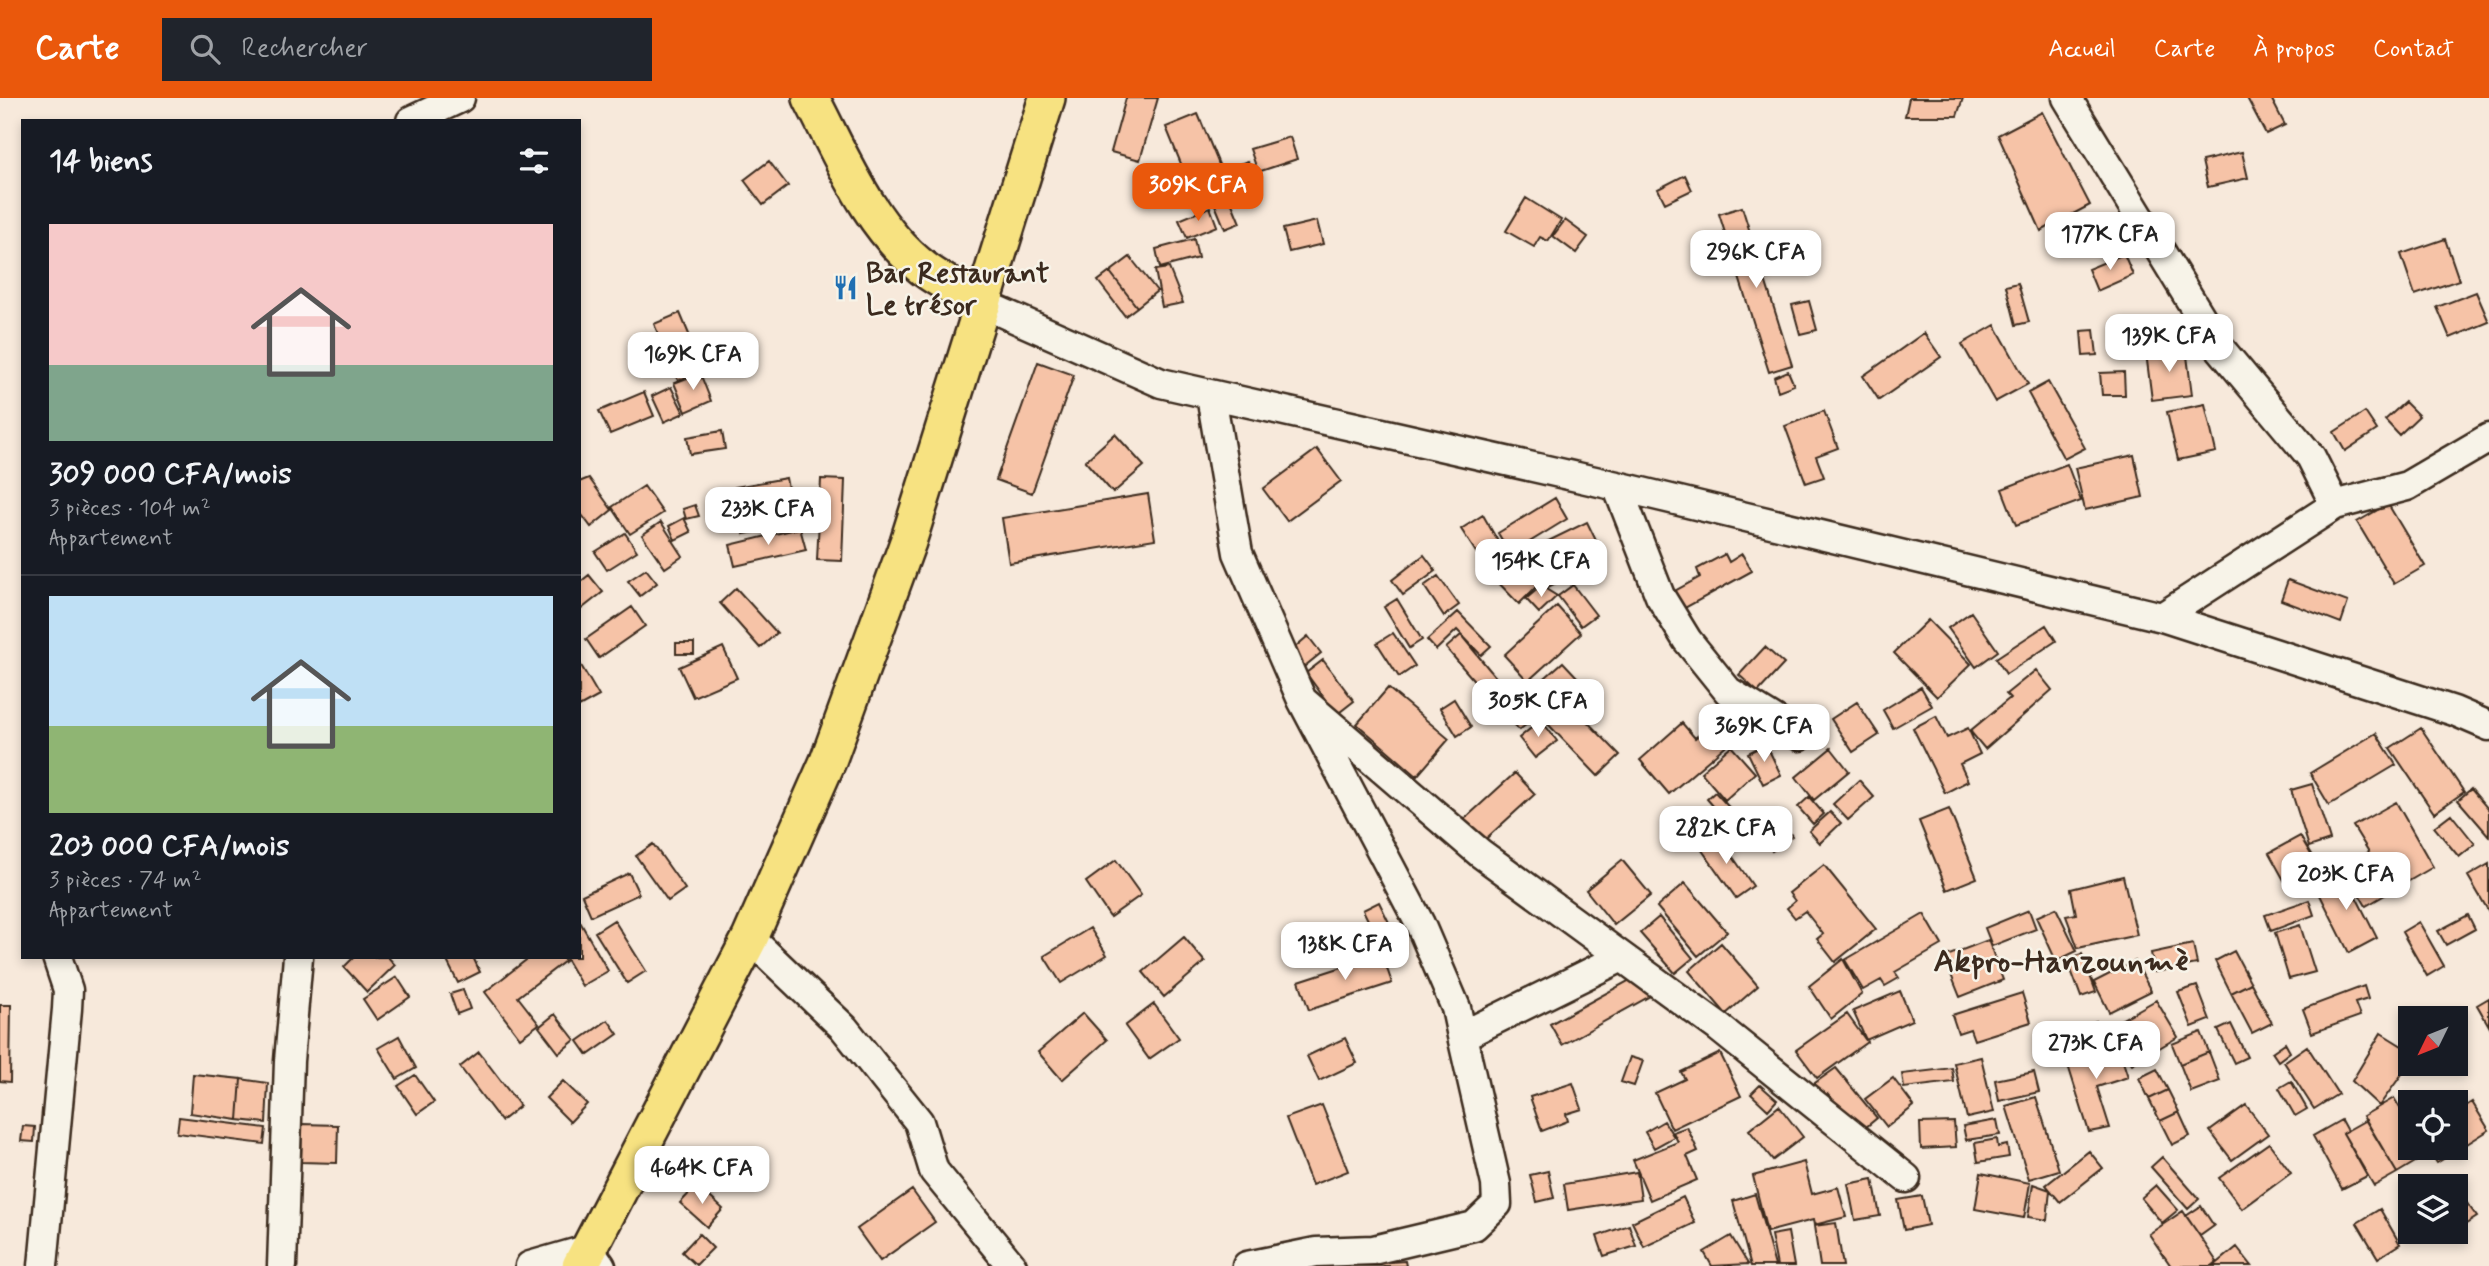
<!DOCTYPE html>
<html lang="fr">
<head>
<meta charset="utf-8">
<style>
  :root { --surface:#171b24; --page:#20242c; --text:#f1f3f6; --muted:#9ea1a6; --line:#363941; --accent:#ea580c }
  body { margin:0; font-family:Mynerve,sans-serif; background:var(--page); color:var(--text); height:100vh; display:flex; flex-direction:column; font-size:26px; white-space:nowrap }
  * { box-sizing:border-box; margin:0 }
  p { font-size:23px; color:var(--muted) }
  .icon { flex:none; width:38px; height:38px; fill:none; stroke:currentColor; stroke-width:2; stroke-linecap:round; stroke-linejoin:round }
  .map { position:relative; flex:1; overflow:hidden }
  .panel { position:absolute; left:21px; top:21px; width:560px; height:840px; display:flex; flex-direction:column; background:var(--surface); border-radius:0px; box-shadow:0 4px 10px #0003 }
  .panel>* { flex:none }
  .needle { width:46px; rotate:227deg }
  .tools { position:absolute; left:2398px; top:908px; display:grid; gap:14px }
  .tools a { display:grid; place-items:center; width:70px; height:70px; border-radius:0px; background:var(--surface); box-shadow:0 4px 10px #0003; font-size:35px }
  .price { position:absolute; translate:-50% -60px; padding:0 16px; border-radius:14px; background:#fff; color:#222; font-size:23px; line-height:46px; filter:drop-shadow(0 2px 4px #0008) }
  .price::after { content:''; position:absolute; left:50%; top:42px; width:21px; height:16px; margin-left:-10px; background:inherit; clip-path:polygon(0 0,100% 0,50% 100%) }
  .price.current { background:var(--accent); color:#fff }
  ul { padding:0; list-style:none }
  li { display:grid; align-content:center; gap:14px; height:371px; padding:0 28px }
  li+li { border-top:2px solid var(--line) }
  li span { display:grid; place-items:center; height:217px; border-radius:0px; color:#555 }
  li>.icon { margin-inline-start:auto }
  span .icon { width:126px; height:126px; fill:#fffc; stroke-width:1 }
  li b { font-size:30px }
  h2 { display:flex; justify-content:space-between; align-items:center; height:84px; padding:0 28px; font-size:30px }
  header { display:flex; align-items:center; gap:42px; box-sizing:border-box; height:98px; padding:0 35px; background:var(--accent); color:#fff }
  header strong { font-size:33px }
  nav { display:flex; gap:38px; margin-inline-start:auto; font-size:24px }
  .search { width:490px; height:63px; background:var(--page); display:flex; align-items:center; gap:18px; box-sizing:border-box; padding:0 24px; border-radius:0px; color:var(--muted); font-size:26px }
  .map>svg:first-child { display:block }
  .building { fill:#f6c3a7; stroke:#3b2a1e; stroke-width:2 }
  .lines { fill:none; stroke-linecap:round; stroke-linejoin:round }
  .minor-casing { stroke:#3b2a1e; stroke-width:33 }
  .major-casing { stroke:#3b2a1e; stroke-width:40 }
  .minor { stroke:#f7f3e8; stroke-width:28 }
  .major { stroke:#f7e281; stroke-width:35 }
  .labels { text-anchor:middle; stroke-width:5; stroke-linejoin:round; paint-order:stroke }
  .poi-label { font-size:28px; font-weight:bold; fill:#3b2a1e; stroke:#f7f3e8; text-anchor:start }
  .quarter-label { font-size:32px; font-weight:bold; fill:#3b2a1e; stroke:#f7f3e8 }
</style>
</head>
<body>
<header>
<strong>Carte</strong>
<div class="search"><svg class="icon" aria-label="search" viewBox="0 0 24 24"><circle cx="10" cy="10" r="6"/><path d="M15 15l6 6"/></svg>Rechercher</div>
<nav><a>Accueil</a><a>Carte</a><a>À propos</a><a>Contact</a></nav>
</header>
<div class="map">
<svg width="2489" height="1168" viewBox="0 0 2489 1168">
  <rect width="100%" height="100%" fill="#f7e9db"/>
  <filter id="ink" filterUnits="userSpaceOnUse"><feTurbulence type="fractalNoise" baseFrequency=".0143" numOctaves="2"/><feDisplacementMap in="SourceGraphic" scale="14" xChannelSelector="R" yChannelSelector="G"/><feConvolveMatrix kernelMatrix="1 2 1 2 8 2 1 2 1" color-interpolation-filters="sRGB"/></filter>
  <g filter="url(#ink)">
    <path class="building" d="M1126,0H1158L1140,62L1111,54Z
      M1909,0H1963L1957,18H1905Z
      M2247,0H2271L2285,27L2266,36Z
      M2042,14L2090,107L2041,133L1998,37Z
      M1198,16L1220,69L1188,83L1166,29Z
      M1290,39L1297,61L1258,74L1250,51Z
      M2242,54L2248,80L2208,89L2202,63Z
      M769,63L788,88L763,107L744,82Z
      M1248,63L1254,79L1210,95L1204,78Z
      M1685,77L1692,92L1665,105L1658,91Z
      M1254,79L1259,96L1235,102L1231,87Z
      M1226,91L1240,125L1225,131L1211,97Z
      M1526,100L1561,122L1548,143L1540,139L1534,149L1506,133Z
      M1210,109L1217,128L1187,140L1179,122Z
      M1742,109L1792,267L1769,274L1719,116Z
      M1565,122L1588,139L1576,155L1553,138Z
      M1317,123L1323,146L1289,154L1283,131Z
      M1194,141L1198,160L1160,170L1156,151Z
      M2445,141L2459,182L2415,197L2401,156Z
      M2124,156L2133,177L2097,193L2088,171Z
      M1130,159L1157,193L1137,209L1110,174Z
      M1169,170L1183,205L1162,209L1155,172Z
      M1110,174L1137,209L1125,218L1098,183Z
      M2018,185L2029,224L2016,227L2006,188Z
      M2476,194L2489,224L2450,240L2437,209Z
      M1809,203L1817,232L1800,236L1792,207Z
      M680,215L704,272L678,283L654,226Z
      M1995,227L2028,286L1995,304L1962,246Z
      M2094,232L2097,257L2083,258L2081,233Z
      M1924,235L1941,259L1879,302L1863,278Z
      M2186,250L2192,297L2152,302L2146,255Z
      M1038,264L1074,277L1032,395L996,382Z
      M1788,273L1794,287L1778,293L1774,279Z
      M2124,274L2125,297H2102L2100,275Z
      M700,275L711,303L686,314L674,285Z
      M2048,284L2085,350L2064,361L2028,295Z
      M671,289L684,315L664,324L652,298Z
      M644,294L654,318L610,336L599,313Z
      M2405,304L2419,318L2399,337L2385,322Z
      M2205,306L2216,354L2178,362L2167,314Z
      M1824,313L1838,350L1816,358L1824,379L1806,385L1785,328Z
      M2365,314L2377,332L2345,353L2334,334Z
      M722,333L725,351L690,356L687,339Z
      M1115,336L1144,368L1113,395L1085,363Z
      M1317,351L1341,383L1287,423L1263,391Z
      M2134,357L2143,399L2085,412L2075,370Z
      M2067,366L2081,403L2016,427L2002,391Z
      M589,380L612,412L591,429L579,413V384Z
      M786,380L795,427L744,436L735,389Z
      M821,381L845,382L842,463L817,462Z
      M644,388L663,415L630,436L612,409Z
      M1148,396L1155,441L1009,465L1002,420Z
      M1555,400L1567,421L1510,456L1498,435Z
      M2388,406L2425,468L2394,486L2357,424Z
      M695,407L699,418L686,421L683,411Z
      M1483,417L1500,447L1479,459L1461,431Z
      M684,420L691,434L675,442L669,428Z
      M661,424L683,458L665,470L642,437Z
      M1587,424L1605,461L1546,490L1528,453Z
      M800,430L806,452L735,468L730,447Z
      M625,435L637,453L607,472L595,454Z
      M1725,456L1729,464L1742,456L1752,473L1683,511L1673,494L1700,479L1697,471Z
      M1424,457L1436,473L1403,497L1392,482Z
      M1514,457L1540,485L1519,506L1492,478Z
      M646,471L657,485L640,498L628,483Z
      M589,477L603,494L579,513V485Z
      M1438,478L1459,507L1444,518L1424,488Z
      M2288,482L2348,504L2341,525L2281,502Z
      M1573,487L1596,517L1581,528L1558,498Z
      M1541,488L1557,498L1539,515L1526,501Z
      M736,490L777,535L760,550L720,505Z
      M1397,501L1422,542L1409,550L1384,509Z
      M1557,508L1581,535L1528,583L1504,557Z
      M632,509L645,528L599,560L586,541Z
      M1458,514L1491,548L1481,557L1457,532L1436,552L1427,542Z
      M1971,514L1998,553L1976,569L1948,530Z
      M1928,522L1971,566L1937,599L1894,555Z
      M2046,527L2056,543L2006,576L1996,560Z
      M1393,535L1415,568L1399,579L1377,545Z
      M1461,537L1498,582L1484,594L1446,550Z
      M1308,538L1321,555L1300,572L1287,556Z
      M676,545H694V556H676Z
      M723,549L737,580L693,599L679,569Z
      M1765,549L1784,566L1758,594L1739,577Z
      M1323,562L1354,603L1331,621L1320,605L1325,601L1306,575Z
      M579,564L599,598L579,609Z
      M1563,564L1578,580L1554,602L1539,585Z
      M2036,572L2052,592L1985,651L1970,633L2010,600L2006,596Z
      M1921,589L1932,608L1893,630L1883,612Z
      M1388,590L1449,641L1417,678L1357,626Z
      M1454,601L1471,629L1457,638L1440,610Z
      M1566,602L1620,657L1598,678L1545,623Z
      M1857,604L1879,637L1853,654L1831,621Z
      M1528,608L1536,620L1519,632L1510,621Z
      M1936,618L1947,640L1968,630L1980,656L1960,666L1968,683L1945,695L1913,630Z
      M1541,622L1557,643L1535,660L1519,640Z
      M1682,625L1695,640L1713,625L1730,644L1669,696L1640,662Z
      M2421,630L2464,694L2434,715L2390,650Z
      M2376,635L2396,667L2329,707L2310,675Z
      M1766,646L1781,677L1763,686L1748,655Z
      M1731,648L1755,675L1725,702L1701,674Z
      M1831,650L1849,673L1814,702L1796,679Z
      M1515,675L1535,696L1479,747L1459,726Z
      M1859,682L1874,699L1848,722L1833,706Z
      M2312,686L2330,742L2309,749L2291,692Z
      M2471,691L2489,712V738L2458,702Z
      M1715,694L1736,717L1727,724L1707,701Z
      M1809,699L1824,716L1813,726L1798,709Z
      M2396,704L2433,769L2366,808L2343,769L2369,754L2353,728Z
      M1949,711L1977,780L1947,792L1919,723Z
      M1830,714L1841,725L1820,745L1809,733Z
      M2451,716L2475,746L2459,759L2434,729Z
      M1782,723L1792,738L1772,753L1762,738Z
      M1717,736L1753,788L1736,800L1699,748Z
      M2300,738L2322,775L2290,793L2269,755Z
      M653,746L685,791L668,803L636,758Z
      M1116,762L1141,797L1110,819L1086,784Z
      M1622,762L1651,797L1614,827L1586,792Z
      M2489,766V814L2468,778Z
      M1824,767L1876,831L1835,864L1817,841L1823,836L1805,813L1795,820L1787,810L1795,803L1789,795Z
      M2343,773L2377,840L2349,855L2315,787Z
      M629,775L639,796L591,818L582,797Z
      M2123,778L2137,837L2078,850L2066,818L2076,816L2071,791Z
      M1685,785L1727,834L1698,858L1657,809Z
      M2309,802L2314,817L2271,833L2265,817Z
      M1379,804L1401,849L1385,857L1363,812Z
      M2056,810L2077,853L2056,863L2036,819Z
      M2029,812L2036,831L1992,848L1985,830Z
      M1924,816L1942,847L1895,874L1899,880L1885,888L1881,882L1863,892L1845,862Z
      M2468,817L2475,831L2446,847L2438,833Z
      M1659,819L1693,860L1675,875L1640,835Z
      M579,822L608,873L582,888L565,859H579Z
      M614,822L646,873L627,885L595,834Z
      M2419,824L2444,868L2427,878L2402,834Z
      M2300,827L2315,874L2289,881L2275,835Z
      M1090,830L1107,857L1061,885L1044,858Z
      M1184,839L1205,864L1164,899L1143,874Z
      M1988,842L2003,882L1960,899L1944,859Z
      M1721,845L1758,888L1726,916L1689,873Z
      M2193,846L2197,866L2155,874L2151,855Z
      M2234,853L2251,885L2231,895L2215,863Z
      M1382,856L1392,885L1309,912L1299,883Z
      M2082,856L2096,894L2081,899L2067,861Z
      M354,859H388L395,867L367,894L344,869Z
      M445,859H473L480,874L458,885Z
      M530,859H562L565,863L518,899L539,926L520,940L485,894Z
      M1843,861L1862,896L1831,921L1809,888Z
      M2135,863L2151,893L2109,914L2094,884Z
      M1639,877L1650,898L1562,947L1550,926Z
      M397,879L410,899L377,922L363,901Z
      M2251,885L2272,925L2252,935L2231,895Z
      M2197,888L2210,922L2192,929L2178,894Z
      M2364,888L2368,901L2355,905L2360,918L2312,935L2303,911Z
      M463,892L470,911L457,916L450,896Z
      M1900,893L1912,922L1866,942L1853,913Z
      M2022,895L2031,924L1974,942L1970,931L1958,935L1952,917Z
      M2489,900V928L2477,907Z
      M2156,902L2178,939L2132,966L2110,928Z
      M1154,906L1179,940L1149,961L1125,928Z
      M0,907H11L10,984L0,983Z
      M1083,915L1107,942L1062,982L1038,954Z
      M555,916L575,942L559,955L539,929Z
      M1847,916L1867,944L1817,980L1796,952Z
      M608,922L618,936L588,957L578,943Z
      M2096,923L2105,945L2061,962L2052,940Z
      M2231,926L2247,959L2234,965L2218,932Z
      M2201,934L2209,954L2180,966L2172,946Z
      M2381,935L2410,953V965L2379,1008L2352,983Z
      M399,938L416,970L397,981L378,950Z
      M1345,940L1357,965L1319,983L1307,958Z
      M2117,945L2128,979L2097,989L2110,1030L2089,1034L2066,961Z
      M2285,945L2290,954L2278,963L2272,954Z
      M2307,948L2338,996L2314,1011L2284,964Z
      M479,954L520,1008L501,1023L460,969Z
      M2209,954L2220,983L2191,994L2180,966Z
      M1720,955L1741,998L1672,1031L1655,995L1685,981L1681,974Z
      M1630,959L1643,963L1634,988L1621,984Z
      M1981,959L1994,1014L1967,1020L1954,965Z
      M1836,970L1877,1020L1860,1034L1828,996L1817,1005L1805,992Z
      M1952,970L1954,984L1904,990L1902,976Z
      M2157,971L2168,992L2149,1001L2139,980Z
      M2034,974L2039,994L1999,1003L1995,982Z
      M193,976L241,981L238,1022L190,1015Z
      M415,977L434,1004L417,1016L398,988Z
      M1893,980L1914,1008L1887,1029L1865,1001Z
      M241,981L268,985L266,1025L238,1022Z
      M563,983L587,1006L570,1024L546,1000Z
      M2291,983L2307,1011L2295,1018L2279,990Z
      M1573,985L1582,1011L1566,1016L1568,1023L1542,1033L1530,999Z
      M1760,987L1777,1002L1768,1012L1751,996Z
      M2168,992L2179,1014L2160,1023L2149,1001Z
      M2036,999L2059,1072L2029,1081L2006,1008Z
      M2394,1000L2410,1027V1050H2423L2427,1057L2397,1075L2363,1018Z
      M2472,1004L2489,1032L2437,1065L2427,1050H2455V1015Z
      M1322,1007L1348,1073L1312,1087L1286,1020Z
      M2246,1007L2268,1036L2232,1062L2210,1033Z
      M1779,1008L1803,1039L1773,1062L1749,1032Z
      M2179,1014L2190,1038L2172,1047L2160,1023Z
      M179,1019L266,1030L264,1046L177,1035Z
      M1997,1022L2000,1037L1966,1042L1963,1028Z
      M2341,1022L2347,1033L2343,1035L2367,1078L2342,1091L2313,1038Z
      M2366,1022L2397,1075L2374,1088L2343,1035Z
      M1664,1023L1674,1039L1654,1050L1645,1034Z
      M1954,1024L1956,1049L1921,1051L1920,1025Z
      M302,1026L338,1027L337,1065L301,1064Z
      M23,1028L35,1029L34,1044L21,1043Z
      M1687,1029L1698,1053L1687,1058L1697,1082L1650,1102L1633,1062L1678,1044L1673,1034Z
      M1997,1041L1998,1049L2007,1047L2009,1059L1978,1064L1975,1045Z
      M2269,1045L2291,1075L2242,1111L2219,1080Z
      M2089,1053L2103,1070L2060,1104L2046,1087Z
      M2162,1059L2199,1101L2188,1111L2151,1069Z
      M1804,1064L1812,1096L1838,1089L1846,1119L1814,1127L1813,1122L1767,1134L1753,1078Z
      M1548,1073L1554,1100L1537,1104L1530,1077Z
      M1637,1074L1641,1101L1568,1112L1564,1086Z
      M1981,1075L2030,1085L2024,1120L1975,1111Z
      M1873,1081L1880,1118L1855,1122L1848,1086Z
      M2033,1086L2050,1092L2047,1122L2028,1119Z
      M697,1087L723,1111L707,1129L680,1105Z
      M2156,1087L2178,1112L2162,1125L2141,1100Z
      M912,1092L935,1124L880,1163L857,1131Z
      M1755,1096L1775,1168H1751L1733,1103Z
      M1922,1098L1928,1127L1904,1132L1898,1102Z
      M1683,1099L1695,1125L1644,1149L1632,1124Z
      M2464,1101L2477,1119L2455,1133V1107Z
      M2201,1108L2214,1128L2200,1138L2186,1118Z
      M2380,1111L2400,1146L2378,1160L2357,1125Z
      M2183,1113L2217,1164L2212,1168H2171L2149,1136Z
      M1836,1125L1843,1168H1820L1814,1128Z
      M1629,1127L1636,1148L1604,1158L1597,1138Z
      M1788,1134L1794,1168H1777L1771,1137Z
      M699,1136L713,1150L696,1167L682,1154Z
      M1731,1138L1748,1166L1712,1168L1704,1154Z
      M2237,1149L2252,1168H2214Z
      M1405,1163L1406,1168H1361V1166Z"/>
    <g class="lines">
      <defs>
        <path id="minor" d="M2067,0L2219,249L2311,359L2335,407
          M411,23L460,0
          M983,206L1161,285L1617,388L2162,519L2454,613L2489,628
          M1211,298L1238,455L1302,602L1420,826L1456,910L1462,938
          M1617,388L1660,498L1687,542L1728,593L1800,638
          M2162,519L2335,407L2407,388L2489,340
          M1302,602L1480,755L1718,929L1906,1080
          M750,840L844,930L919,1024L934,1073L1012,1168
          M43,1168L67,911L68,892L57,859
          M282,1168L289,963L298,859
          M530,1168L589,1151L601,1168
          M1247,1168L1316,1154L1373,1152L1474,1128L1497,1106L1496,1086L1462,938L1622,859"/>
        <path id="major" d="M811,0C842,59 869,128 923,170C941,184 963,194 983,206
          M580,1168L750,840L828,663L908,444L1047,0"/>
      </defs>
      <use href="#minor" class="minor-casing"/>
      <use href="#major" class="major-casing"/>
      <use href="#minor" class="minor"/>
      <use href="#major" class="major"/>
    </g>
  </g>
  <defs>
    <symbol id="restaurant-bare" viewBox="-9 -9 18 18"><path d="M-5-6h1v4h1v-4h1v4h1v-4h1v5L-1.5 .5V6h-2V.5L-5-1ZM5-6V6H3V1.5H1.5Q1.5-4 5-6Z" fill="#1f6fb2" stroke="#f7f3e8" stroke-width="2.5" paint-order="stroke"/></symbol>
  </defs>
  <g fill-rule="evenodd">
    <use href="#restaurant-bare" x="828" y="172" width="35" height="35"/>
  </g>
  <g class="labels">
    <g class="poi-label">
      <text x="866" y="184">Bar Restaurant<tspan x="866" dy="32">Le trésor</tspan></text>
    </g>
    <g class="quarter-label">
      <text x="2061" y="873">Akpro-Hanzounmè</text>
    </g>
  </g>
</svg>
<div class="tools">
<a><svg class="needle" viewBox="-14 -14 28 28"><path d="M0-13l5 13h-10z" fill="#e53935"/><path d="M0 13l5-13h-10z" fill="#9ea1a6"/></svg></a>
<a><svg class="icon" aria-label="locate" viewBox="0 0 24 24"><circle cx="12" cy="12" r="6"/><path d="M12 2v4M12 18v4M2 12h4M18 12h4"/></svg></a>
<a><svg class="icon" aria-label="layers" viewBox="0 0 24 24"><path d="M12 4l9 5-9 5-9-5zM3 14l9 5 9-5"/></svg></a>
</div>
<b class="price current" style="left:1198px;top:125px">309K CFA</b>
<b class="price" style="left:2110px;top:174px">177K CFA</b>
<b class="price" style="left:1756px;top:192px">296K CFA</b>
<b class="price" style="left:2169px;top:276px">139K CFA</b>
<b class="price" style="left:693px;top:294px">169K CFA</b>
<b class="price" style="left:768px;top:449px">233K CFA</b>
<b class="price" style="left:1541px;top:501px">154K CFA</b>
<b class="price" style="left:1538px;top:641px">305K CFA</b>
<b class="price" style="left:1764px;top:666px">369K CFA</b>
<b class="price" style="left:1726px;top:768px">282K CFA</b>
<b class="price" style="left:2346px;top:814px">203K CFA</b>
<b class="price" style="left:1345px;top:884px">138K CFA</b>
<b class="price" style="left:2096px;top:983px">273K CFA</b>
<b class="price" style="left:702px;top:1108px">464K CFA</b>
<section class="panel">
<h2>14 biens<svg class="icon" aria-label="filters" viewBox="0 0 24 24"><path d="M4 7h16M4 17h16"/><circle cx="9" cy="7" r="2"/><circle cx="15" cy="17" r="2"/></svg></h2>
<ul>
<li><span style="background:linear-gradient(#f6c9c9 65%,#7fa58c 0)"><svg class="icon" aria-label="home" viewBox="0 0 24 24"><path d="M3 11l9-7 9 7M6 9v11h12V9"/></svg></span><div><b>309 000 CFA/mois</b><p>3 pièces · 104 m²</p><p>Appartement</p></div></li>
<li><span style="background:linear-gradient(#bfe0f5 60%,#8fb573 0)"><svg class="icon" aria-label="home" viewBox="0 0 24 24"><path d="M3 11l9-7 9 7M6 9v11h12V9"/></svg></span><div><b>203 000 CFA/mois</b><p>3 pièces · 74 m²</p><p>Appartement</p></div></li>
</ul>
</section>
</div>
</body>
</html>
